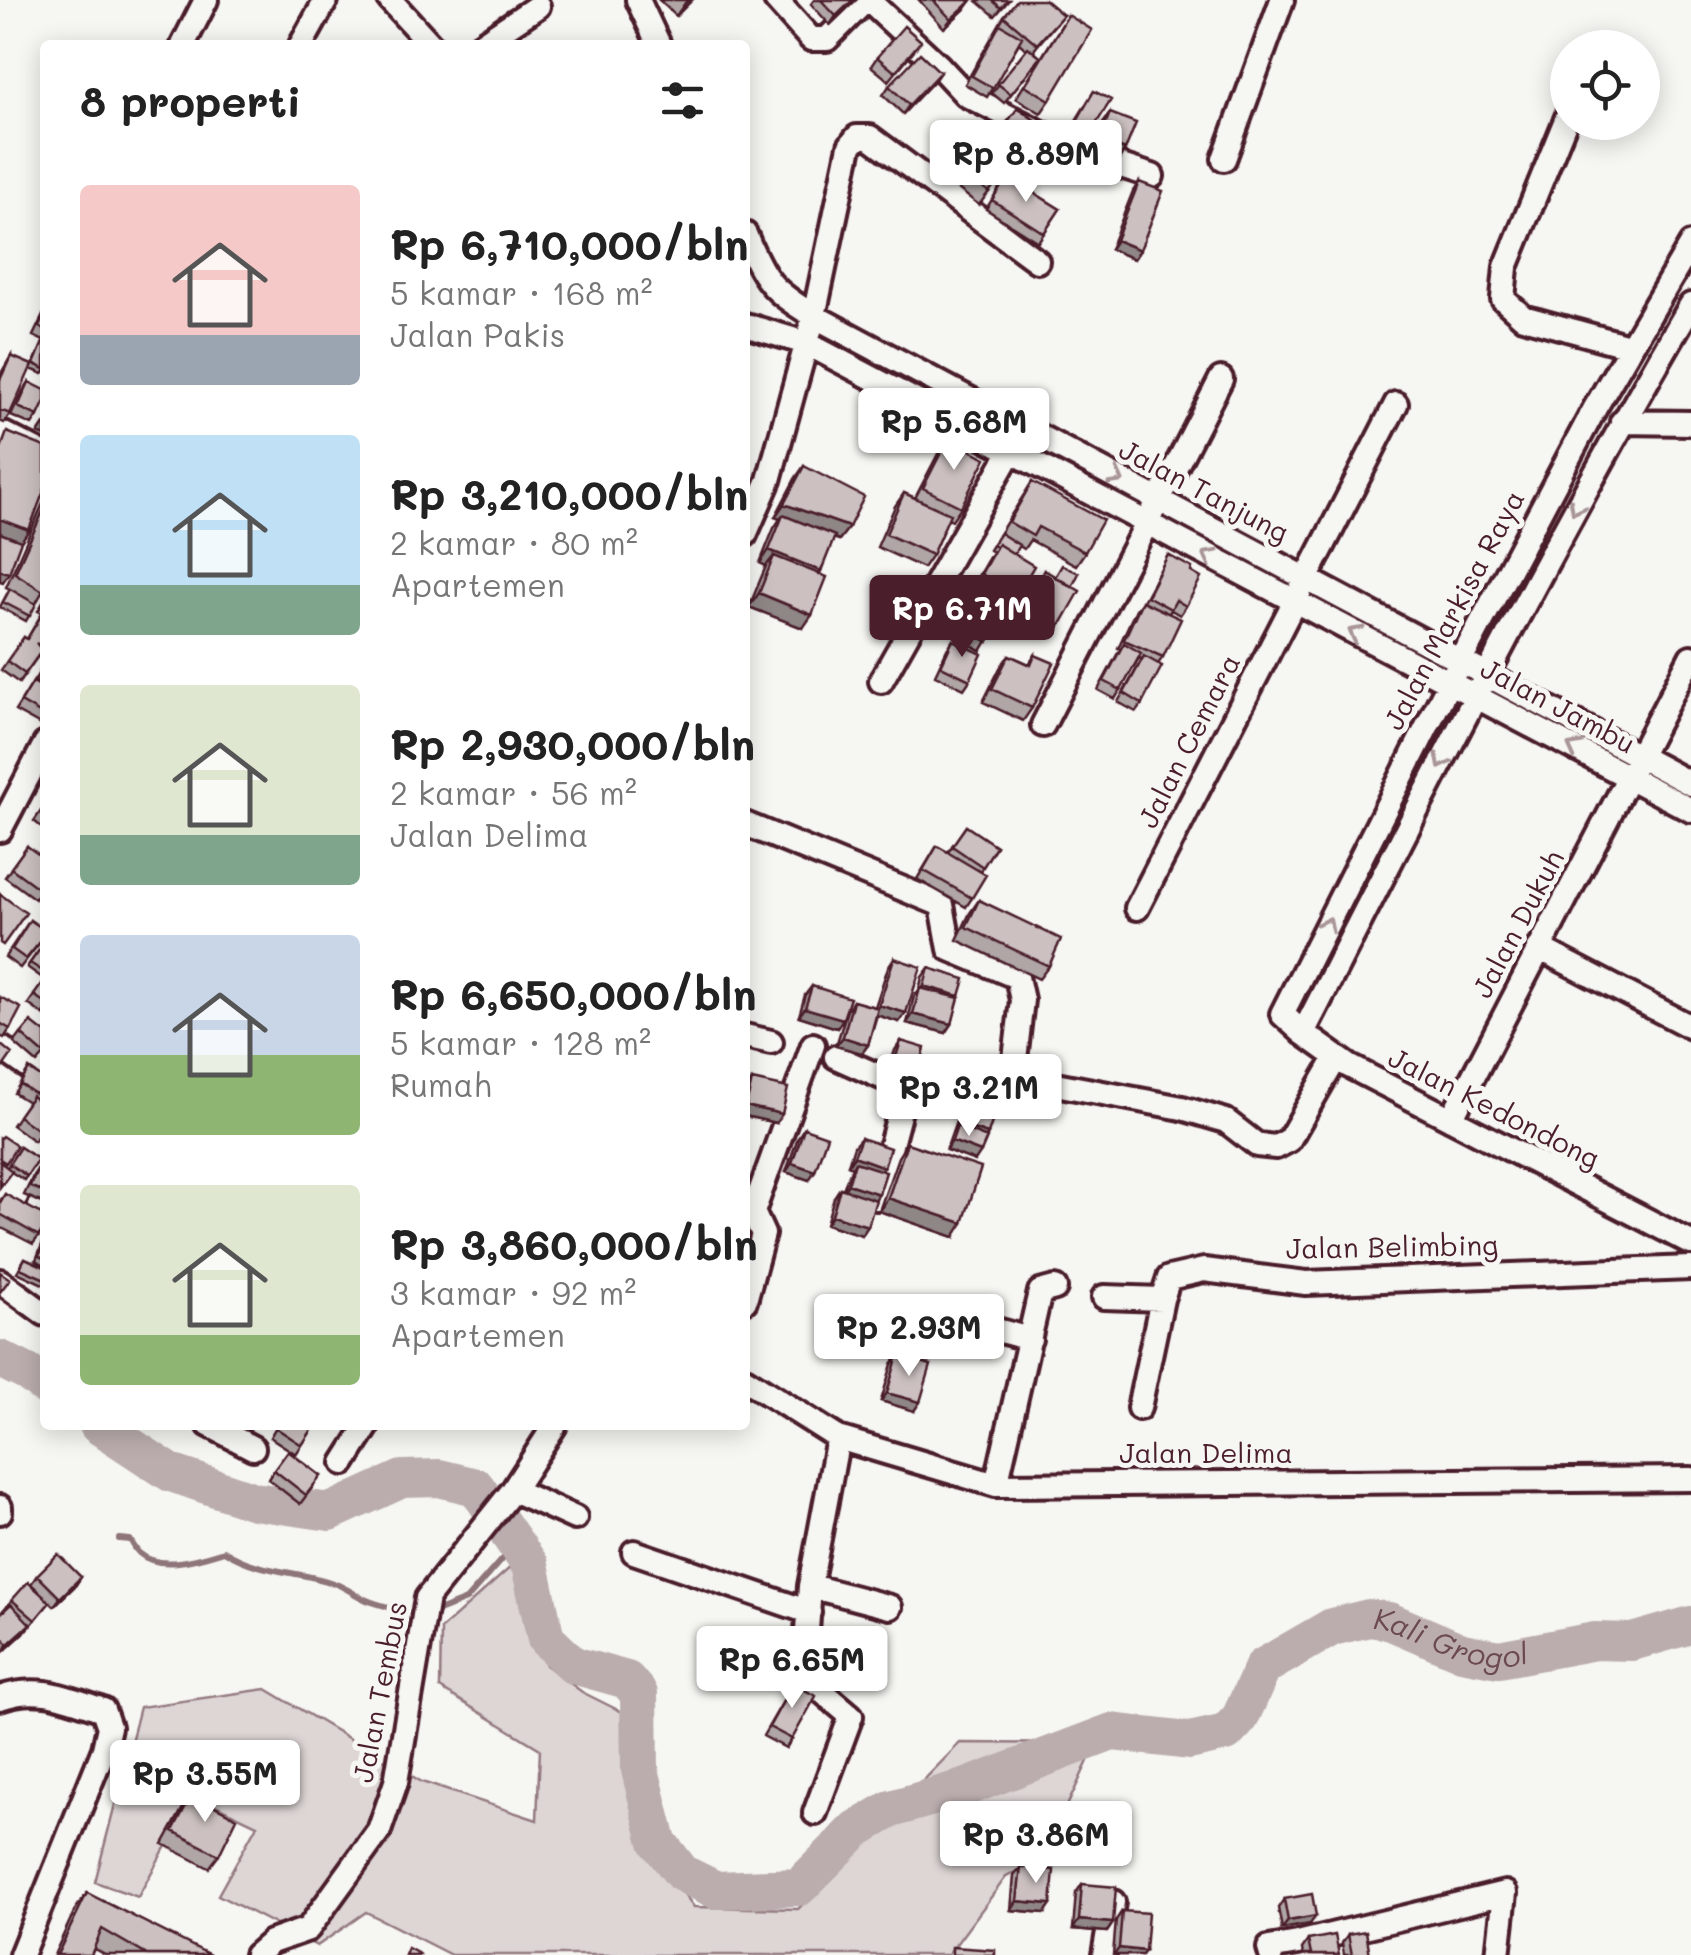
<!DOCTYPE html>
<html lang="id">
<head>
<meta charset="utf-8">
<style>
  :root { --surface:#fff; --page:#f2f2f2; --text:#222; --muted:#767676; --accent:#4a1f2b }
  body { margin:0; font-family:Mali,sans-serif; background:var(--page); color:var(--text); height:100vh; display:flex; flex-direction:column; font-size:38px; white-space:nowrap }
  * { box-sizing:border-box; margin:0 }
  p { font-size:32px; color:var(--muted) }
  .icon { flex:none; width:55px; height:55px; fill:none; stroke:currentColor; stroke-width:2; stroke-linecap:round; stroke-linejoin:round }
  .map { position:relative; flex:1; overflow:hidden }
  .sheet { position:absolute; left:40px; top:40px; width:710px; height:1390px; display:flex; flex-direction:column; background:var(--surface); border-radius:10px; box-shadow:0 5px 25px #0003 }
  .sheet>* { flex:none }
  .buttons { position:absolute; left:1550px; top:30px; display:grid; gap:20px }
  .buttons a { display:grid; place-items:center; width:110px; height:110px; border-radius:50%; background:var(--surface); box-shadow:0 5px 25px #0003; font-size:50px }
  .price { position:absolute; translate:-50% -85px; padding:0 22px; border-radius:10px; background:#fff; color:#222; font-size:32px; line-height:65px; filter:drop-shadow(0 2px 5px #0008) }
  .price::after { content:''; position:absolute; left:50%; top:60px; width:30px; height:22px; margin-left:-15px; background:inherit; clip-path:polygon(0 0,100% 0,50% 100%) }
  .price.active { background:var(--accent); color:#fff }
  ul { padding:0; list-style:none }
  li { display:flex; align-items:center; gap:30px; height:250px; padding:0 40px }
  li span { display:grid; place-items:center; flex:none; width:280px; height:200px; border-radius:10px; color:#555 }
  li>.icon { margin-inline-start:auto }
  span .icon { width:120px; height:120px; fill:#fffc; stroke-width:1 }
  li b { font-size:42px }
  h2 { display:flex; justify-content:space-between; align-items:center; height:120px; padding:0 40px; font-size:42px }
  .map>svg:first-child { display:block }
  .green { fill:#ddd6d5; stroke:#947a80; stroke-width:2.5 }
  .lines { fill:none; stroke-linecap:round; stroke-linejoin:round }
  .stream { stroke:#8e747a; stroke-width:6 }
  .river { stroke:#bbadae; stroke-width:38 }
  .minor-casing { stroke:#4a1f2b; stroke-width:30 }
  .minor { stroke:#f6f6f2; stroke-width:22 }
  .wall { fill:#afa6a5; stroke:#4a1f2b; stroke-width:2.5 }
  .shaded-wall { fill:#8f8786; stroke:#4a1f2b; stroke-width:2.5 }
  .building { fill:#ccc1c0; stroke:#4a1f2b; stroke-width:2.5 }
  .oneway { stroke:#a99598 }
  .labels { text-anchor:middle; stroke-width:10; stroke-linejoin:round; paint-order:stroke }
  .street-label { font-size:28px; fill:#4a1f2b; stroke:#f6f6f2 }
  .water-label { font-size:30px; font-style:italic; fill:#6c4a52; stroke:#f6f6f2 }
</style>
</head>
<body>
<div class="map">
<svg width="1691" height="1955" viewBox="0 0 1691 1955">
  <rect width="100%" height="100%" fill="#f6f6f2"/>
  <filter id="ink" filterUnits="userSpaceOnUse"><feTurbulence type="fractalNoise" baseFrequency=".01" numOctaves="2"/><feDisplacementMap in="SourceGraphic" scale="20" xChannelSelector="R" yChannelSelector="G"/><feConvolveMatrix kernelMatrix="1 2 1 2 8 2 1 2 1" color-interpolation-filters="sRGB"/></filter>
  <g filter="url(#ink)">
    <path class="green" d="M513,1565L546,1665L582,1692L632,1717L658,1859L694,1907L798,1909L960,1743L1096,1744L1068,1804L1058,1852L1006,1877L948,1955H451L366,1912L317,1946L218,1895L257,1825L194,1795L138,1897L95,1882L140,1707L266,1689L422,1782L537,1820L540,1749L440,1688L441,1629Z"/>
    <g class="lines">
      <path class="stream" d="M119,1539L130,1540C133,1544 135,1549 139,1553C160,1572 201,1558 224,1551C260,1574 298,1570 336,1584C349,1589 359,1598 372,1602C386,1607 402,1610 417,1614
        M438,1611L466,1600L515,1544"/>
      <g class="river">
        <path d="M0,1359L28,1373L45,1386"/>
        <path id="s1" d="M98,1425L171,1473L254,1501L330,1512L402,1479L439,1478L476,1487L530,1565L546,1639L573,1665L627,1680L639,1694L640,1770L658,1842L682,1873L716,1890L799,1887L857,1829L891,1809L967,1787L1112,1732L1189,1741L1226,1733L1240,1718L1263,1667L1332,1627L1369,1618L1389,1621L1462,1652L1499,1659L1595,1641L1632,1642L1691,1625"/>
      </g>
      <defs>
        <path id="minor" d="M390,0L431,45
          M638,0L659,45
          M776,0L811,39H827L866,0
          M868,0L938,65L966,95L1081,153L1152,176
          M183,45L206,0
          M301,45L326,0
          M480,45L538,6
          M1568,115L1506,267L1503,299L1523,317L1629,346
          M1224,159L1282,0
          M745,234C764,281 771,290 814,316L1691,784
          M1691,244L1595,408L1449,683L1282,1014L1303,1033L1349,1066L1691,1243
          M745,325L806,343L1691,810
          M1622,422L1691,423
          M0,432L45,455
          M745,535L769,480L814,316L850,146L857,137H870L1037,261
          M881,681L1017,440
          M1043,725L1221,379
          M745,824L942,905L950,949L1017,977L1022,1000L1013,1076
          M0,830L45,744
          M1137,908L1396,404
          M1539,948L1691,1027
          M1303,1033C1428,788 1552,542 1691,305
          M745,1036L771,1042
          M0,1047L34,1071L45,1068
          M836,1057L906,1088L1013,1076L1182,1108L1226,1121L1257,1145L1276,1147L1289,1140L1336,1058
          M1451,1119L1691,657
          M877,1198L906,1088
          M40,1206L45,1209
          M745,1211L753,1212L763,1234L745,1301
          M753,1212L813,1045
          M0,1281L45,1314
          M1104,1297L1162,1299
          M963,1321L1030,1339
          M745,1379L838,1438L996,1485L1691,1479
          M1139,1408L1162,1299L1169,1278L1204,1270L1306,1283L1691,1268
          M209,1425L253,1448
          M344,1463L368,1425
          M996,1485L1040,1292L1055,1288
          M513,1490L575,1518
          M0,1507V1512
          M634,1552L809,1612
          M810,1586L890,1607
          M0,1698C38,1684 67,1698 103,1710L109,1727L104,1749L21,1955
          M815,1813L851,1716L804,1676L810,1586L838,1438
          M256,1955L271,1942L308,1929L379,1831L396,1782L427,1598L513,1490L555,1425
          M1104,1955L1113,1902
          M1271,1955L1269,1948L1298,1943L1505,1893L1498,1955"/>
      </defs>
      <use href="#minor" class="minor-casing"/>
      <use href="#minor" class="minor"/>
    </g>
    <path class="wall" d="M659,0H692L676,16Z
      M814,0H856L830,25L811,4Z
      M919,0H972L966,8L944,28Z
      M978,0H1009L995,16L977,1Z
      M1063,15L1033,51L1040,57L1004,103L992,93L1026,49L1019,43L987,97L965,84L1004,16Z
      M1068,15L1050,100L1041,113L1016,98Z
      M915,49L889,81L871,66L877,57Z
      M940,72L903,114L883,95L889,86Z
      M1094,91L1089,135L1083,144L1067,135Z
      M1018,108L1040,124L979,205L958,189Z
      M1110,113L1119,159L1093,148L1104,121Z
      M1007,176L1060,209L1038,242L986,209Z
      M1139,182L1140,250L1134,259L1110,249L1133,191Z
      M45,311V372L43,374L31,369L44,341L33,336Z
      M11,356L10,414L4,423L0,421V375Z
      M29,382L38,416L32,425L11,416L23,391Z
      M948,439L961,507L952,520L948,518L932,555L923,568L877,547L895,506L904,493L915,498L939,452Z
      M804,466L849,527L839,540L834,538L819,574L803,628L749,607L766,566L760,563L774,528L780,519L775,517L795,479Z
      M1032,482L1085,552L1076,565L1030,540L1024,549L1018,546L1014,554L1017,595L1011,604L1010,603L981,651L955,635L983,588L974,583L992,552L989,550Z
      M45,499V587L26,621L0,607L7,594L13,591L6,587Z
      M1168,555L1191,572L1186,606L1180,615L1171,610L1169,613L1163,657L1158,664L1142,704L1136,712L1118,702L1142,659L1139,658L1115,699L1098,690L1120,649L1118,648L1136,609L1143,601Z
      M1044,570L1072,587L1060,626L1054,635L1018,614Z
      M45,599V653L41,659L38,656L19,683L1,670L24,637L27,639L42,613L38,611Z
      M953,640L970,680L964,689L935,675L947,649Z
      M1009,655L1029,664L1035,655L1032,708L1023,721L983,702L1000,668Z
      M45,663V725L44,727L15,711Z
      M45,805V830L34,821Z
      M966,826L996,846L980,871L972,898L966,907L917,879L937,846L948,852Z
      M27,846L45,885L35,899L5,877Z
      M979,900L1049,966L1039,979L957,940L970,913Z
      M30,920L45,936L20,968L5,957Z
      M45,942V971L41,977L27,967Z
      M894,958L906,1013L899,1022L877,1015L868,1045L862,1053L836,1046L847,1010L853,1001L875,1007L888,967Z
      M929,968L958,998L952,1024L946,1033L907,1023L914,996L919,990L922,977Z
      M45,980V1016L28,1004Z
      M812,986L843,1019L837,1028L799,1016L805,995Z
      M0,997L10,1029L4,1038L0,1036Z
      M45,1033V1054L37,1063L14,1043L21,1034Z
      M901,1041L919,1070L913,1079L888,1072L895,1050Z
      M29,1069L45,1080V1126L34,1141L12,1125L28,1102L14,1093Z
      M752,1080L776,1123L745,1116V1091Z
      M963,1102L988,1134L975,1161L946,1150L958,1116L957,1115L959,1106Z
      M804,1128L809,1180L786,1172L798,1137Z
      M45,1134V1148L39,1144Z
      M0,1138L17,1146L4,1165L7,1168L20,1147L38,1159L24,1180L11,1172L0,1187Z
      M861,1138L884,1167L881,1171L868,1226L862,1235L826,1224L834,1197L840,1188L843,1189L852,1167L848,1165L854,1146Z
      M907,1143L954,1237L879,1211L898,1157Z
      M40,1165L45,1168V1204L24,1195L34,1174Z
      M5,1194L39,1236L33,1244L0,1227V1201Z
      M45,1237V1265L36,1260Z
      M25,1258L45,1267V1285L17,1272Z
      M898,1355L914,1411L881,1401L892,1364Z
      M277,1425H315L296,1454L270,1437Z
      M288,1451L321,1476L300,1504L268,1479Z
      M37,1575L81,1577L75,1586L54,1606L50,1602L28,1629L27,1627L2,1653L0,1651V1614L12,1600L43,1595L31,1584Z
      M793,1684L792,1739L786,1748L763,1736Z
      M192,1794L219,1855L209,1868L163,1844L183,1808Z
      M1021,1867L1045,1913L1011,1910L1014,1876Z
      M1082,1884L1113,1923L1107,1932L1073,1929L1076,1893Z
      M87,1893L210,1955H105L94,1949L91,1955H54L75,1910Z
      M1284,1899L1310,1924L1282,1929L1278,1908Z
      M1122,1911L1145,1951L1142,1955H1113L1116,1920Z
      M1348,1934L1370,1955H1344L1342,1943Z
      M1308,1940L1339,1955H1303L1302,1949Z"/>
    <path class="shaded-wall" d="M688,0H692L676,16L685,3Z
      M853,0H856L830,25L836,16Z
      M972,0L966,8L944,28L951,19Z
      M940,72L934,81L903,114L909,105Z
      M1099,139L1125,150L1119,159L1093,148Z
      M1116,240L1140,250L1134,259L1110,249Z
      M44,424H45V436L38,433Z
      M784,504L849,527L839,540L781,519L783,515L780,519L775,517Z
      M0,519L29,530L20,543L0,535Z
      M769,550L821,571L811,584L774,556L766,566L760,563Z
      M0,570L9,573L3,582L0,581Z
      M759,593L812,615L803,628L749,607Z
      M924,986L960,996L954,1005L917,994Z
      M879,1005L906,1013L899,1022L873,1014Z
      M805,1008L843,1019L837,1028L799,1016Z
      M913,1014L952,1024L946,1033L907,1023Z
      M843,1037L868,1045L862,1053L836,1046Z
      M894,1063L919,1070L913,1079L888,1072Z
      M746,1106L782,1114L776,1123L745,1116Z
      M958,1124L988,1134L982,1143L957,1126L952,1133Z
      M952,1141L981,1152L975,1161L946,1150Z
      M854,1156L884,1167L877,1176L855,1162L852,1167L848,1165Z
      M792,1163L815,1171L809,1180L786,1172Z
      M848,1184L879,1194L873,1203L842,1193Z
      M888,1198L963,1223L954,1237L879,1211Z
      M832,1215L868,1226L862,1235L826,1224Z
      M887,1393L920,1402L914,1411L881,1401Z
      M81,1577L75,1586L54,1606L60,1598Z
      M30,1624L24,1633L2,1653L8,1644Z
      M1017,1901L1051,1904L1045,1913L1011,1910Z
      M1316,1916L1310,1924L1282,1929L1288,1921Z
      M1079,1920L1113,1923L1107,1932L1073,1929Z
      M1119,1948L1145,1951L1142,1955H1114Z"/>
    <path class="building" d="M821,0H853L836,16Z
      M933,0H972L951,19Z
      M992,0H1008L1001,8Z
      M1017,0H1045L1063,15L1037,44L1004,16Z
      M1068,15L1092,30L1050,100L1025,85Z
      M1000,24L1022,37L993,88L972,76Z
      M904,26L921,41L895,72L877,57Z
      M1028,47L1040,57L1011,94L998,84Z
      M920,53L940,72L909,105L889,86Z
      M1094,91L1111,100L1089,135L1074,126Z
      M1018,108L1040,124L989,192L967,175Z
      M1110,113L1136,123L1125,150L1099,139Z
      M1007,176L1060,209L1044,233L992,200Z
      M1139,182L1163,191L1140,250L1116,240Z
      M45,314V330L39,327Z
      M44,340H45V369L34,364Z
      M11,356L32,365L10,414L0,410V380Z
      M29,382L45,390V401L38,416L18,407Z
      M7,432L45,447V488L29,530L0,519V451Z
      M948,439L986,458L961,507L923,488Z
      M804,466L864,497L849,527L784,504Z
      M1032,482L1103,520L1085,552L1038,527L1033,536L1009,522Z
      M904,493L950,514L932,555L886,534Z
      M45,507V587L43,591L15,573Z
      M783,515L835,536L821,571L769,550Z
      M0,533L21,541L9,573L0,570Z
      M1000,533L1019,545L1014,554L998,544L996,547L992,545Z
      M998,544L1034,566L1017,595L981,574Z
      M1168,555L1192,568L1191,572L1201,578L1186,606L1176,600L1171,609L1147,596Z
      M774,556L827,577L812,615L759,593Z
      M1062,565L1079,573L1072,587L1055,577Z
      M1044,570L1080,591L1060,626L1024,605Z
      M987,582L1013,598L988,642L961,626Z
      M10,589L36,604L30,616L3,602Z
      M1142,601L1181,619L1163,657L1124,640Z
      M45,609V648L36,643L42,650L25,674L7,661L24,637L27,639Z
      M953,640L982,654L970,680L941,666Z
      M1124,643L1141,653L1121,690L1104,681Z
      M1009,655L1031,665L1035,655L1054,663L1032,708L992,689Z
      M1144,656L1162,666L1142,704L1124,693Z
      M45,664V687L35,681Z
      M33,682L45,689V716L21,702Z
      M966,826L996,846L983,867L952,846Z
      M27,846L45,859V884L41,890L11,868Z
      M937,846L986,875L972,898L923,870Z
      M0,894L26,913L3,945L0,943Z
      M979,900L1061,939L1049,966L966,927Z
      M30,920L45,930V936L26,959L12,949Z
      M45,942V971L44,972L30,963Z
      M894,958L921,967L906,1013L879,1005Z
      M929,968L965,979L960,996L924,986Z
      M45,980V1003L34,995Z
      M812,986L850,998L843,1019L805,1008Z
      M920,988L959,998L952,1024L913,1014Z
      M0,997L21,1008L10,1029L0,1023Z
      M853,1001L878,1008L868,1045L843,1037Z
      M31,1022L45,1033V1052L44,1054L21,1034Z
      M901,1041L925,1048L919,1070L894,1063Z
      M0,1044L12,1054L0,1071Z
      M29,1069L45,1080V1100L20,1084Z
      M752,1080L788,1088L782,1114L746,1106Z
      M32,1096L45,1106V1126L41,1132L18,1116Z
      M963,1102L993,1112L991,1118L963,1109L962,1112L960,1111Z
      M963,1109L993,1119L988,1134L958,1124Z
      M957,1126L987,1138L981,1152L952,1141Z
      M804,1128L827,1136L815,1171L792,1163Z
      M2,1136L17,1146L6,1163L0,1159V1138Z
      M861,1138L890,1148L884,1167L854,1156Z
      M907,1143L981,1168L963,1223L888,1198Z
      M20,1147L38,1159L27,1176L9,1164Z
      M0,1162L12,1171L0,1187Z
      M855,1162L886,1172L879,1194L848,1184Z
      M40,1165L45,1168V1193L30,1186Z
      M840,1188L876,1200L868,1226L832,1215Z
      M5,1194L45,1216V1225L39,1236L0,1214V1203Z
      M45,1244V1259L39,1256Z
      M25,1258L45,1267V1279L20,1268Z
      M0,1272L10,1279L0,1292Z
      M898,1355L931,1365L920,1402L887,1393Z
      M278,1425H315L302,1445L276,1428Z
      M288,1451L321,1476L306,1495L274,1470Z
      M58,1554L81,1577L60,1598L37,1575Z
      M28,1582L50,1602L35,1620L12,1600Z
      M11,1604L30,1624L8,1644L0,1635V1614Z
      M793,1684L816,1696L792,1739L769,1727Z
      M192,1794L237,1818L219,1855L173,1831Z
      M1021,1867L1054,1870L1051,1904L1017,1901Z
      M1082,1884L1116,1887L1113,1923L1079,1920Z
      M87,1893L210,1955H147L102,1929L91,1955H57Z
      M1312,1894L1316,1916L1288,1921L1284,1899Z
      M1122,1911L1148,1913L1145,1951L1119,1948Z
      M1366,1931L1370,1955H1352L1348,1934Z
      M1335,1935L1339,1955H1311L1308,1940Z
      M952,1947L995,1950V1955H952Z
      M408,1948L421,1955H405Z"/>
    <defs><path id="oneway-chevron" d="M-2-3.5L2.5 0L-2 3.5" fill="none" stroke-width="1.6" stroke-linecap="round" stroke-linejoin="round" transform="scale(2.5)"/></defs>
    <g class="oneway">
      <use href="#oneway-chevron" transform="translate(1117 478) rotate(28)"/>
      <use href="#oneway-chevron" transform="translate(1576 508) rotate(118)"/>
      <use href="#oneway-chevron" transform="translate(1209 556) rotate(-152)"/>
      <use href="#oneway-chevron" transform="translate(1355 633) rotate(-152)"/>
      <use href="#oneway-chevron" transform="translate(1574 748) rotate(-152)"/>
      <use href="#oneway-chevron" transform="translate(1442 762) rotate(117)"/>
      <use href="#oneway-chevron" transform="translate(1327 924) rotate(-63)"/>
    </g>
  </g>
  <g class="labels">
    <g class="street-label">
      <text transform="translate(1204 491) rotate(28)" y="10">Jalan Tanjung</text>
      <text transform="translate(1454 610) rotate(-62)" y="10">Jalan Markisa Raya</text>
      <text transform="translate(1558 706) rotate(28)" y="10">Jalan Jambu</text>
      <text transform="translate(1189 741) rotate(-63)" y="10">Jalan Cemara</text>
      <text transform="translate(1518 924) rotate(-62)" y="10">Jalan Dukuh</text>
      <text transform="translate(1494 1108) rotate(27)" y="10">Jalan Kedondong</text>
      <text transform="translate(1392 1247) rotate(-1)" y="10">Jalan Belimbing</text>
      <text x="1206" y="1463">Jalan Delima</text>
      <text transform="translate(380 1692) rotate(-79)" y="10">Jalan Tembus</text>
    </g>
    <g class="water-label">
      <text dy="10" stroke="none"><textPath href="#s1" startOffset="1750">Kali Grogol</textPath></text>
    </g>
  </g>
</svg>
<div class="buttons">
<a><svg class="icon" aria-label="locate" viewBox="0 0 24 24"><circle cx="12" cy="12" r="6"/><path d="M12 2v4M12 18v4M2 12h4M18 12h4"/></svg></a>
</div>
<b class="price" style="left:1026px;top:205px">Rp 8.89M</b>
<b class="price" style="left:954px;top:473px">Rp 5.68M</b>
<b class="price active" style="left:962px;top:660px">Rp 6.71M</b>
<b class="price" style="left:969px;top:1139px">Rp 3.21M</b>
<b class="price" style="left:909px;top:1379px">Rp 2.93M</b>
<b class="price" style="left:792px;top:1711px">Rp 6.65M</b>
<b class="price" style="left:205px;top:1825px">Rp 3.55M</b>
<b class="price" style="left:1036px;top:1886px">Rp 3.86M</b>
<section class="sheet">
<h2>8 properti<svg class="icon" aria-label="filters" viewBox="0 0 24 24"><path d="M4 7h16M4 17h16"/><circle cx="9" cy="7" r="2"/><circle cx="15" cy="17" r="2"/></svg></h2>
<ul>
<li><span style="background:linear-gradient(#f6c9c9 75%,#9aa5b1 0)"><svg class="icon" aria-label="home" viewBox="0 0 24 24"><path d="M3 11l9-7 9 7M6 9v11h12V9"/></svg></span><div><b>Rp 6,710,000/bln</b><p>5 kamar · 168 m²</p><p>Jalan Pakis</p></div></li>
<li><span style="background:linear-gradient(#bfe0f5 75%,#7fa58c 0)"><svg class="icon" aria-label="home" viewBox="0 0 24 24"><path d="M3 11l9-7 9 7M6 9v11h12V9"/></svg></span><div><b>Rp 3,210,000/bln</b><p>2 kamar · 80 m²</p><p>Apartemen</p></div></li>
<li><span style="background:linear-gradient(#dfe7d0 75%,#7fa58c 0)"><svg class="icon" aria-label="home" viewBox="0 0 24 24"><path d="M3 11l9-7 9 7M6 9v11h12V9"/></svg></span><div><b>Rp 2,930,000/bln</b><p>2 kamar · 56 m²</p><p>Jalan Delima</p></div></li>
<li><span style="background:linear-gradient(#c9d6e8 60%,#8fb573 0)"><svg class="icon" aria-label="home" viewBox="0 0 24 24"><path d="M3 11l9-7 9 7M6 9v11h12V9"/></svg></span><div><b>Rp 6,650,000/bln</b><p>5 kamar · 128 m²</p><p>Rumah</p></div></li>
<li><span style="background:linear-gradient(#dfe7d0 75%,#8fb573 0)"><svg class="icon" aria-label="home" viewBox="0 0 24 24"><path d="M3 11l9-7 9 7M6 9v11h12V9"/></svg></span><div><b>Rp 3,860,000/bln</b><p>3 kamar · 92 m²</p><p>Apartemen</p></div></li>
</ul>
</section>
</div>
</body>
</html>
